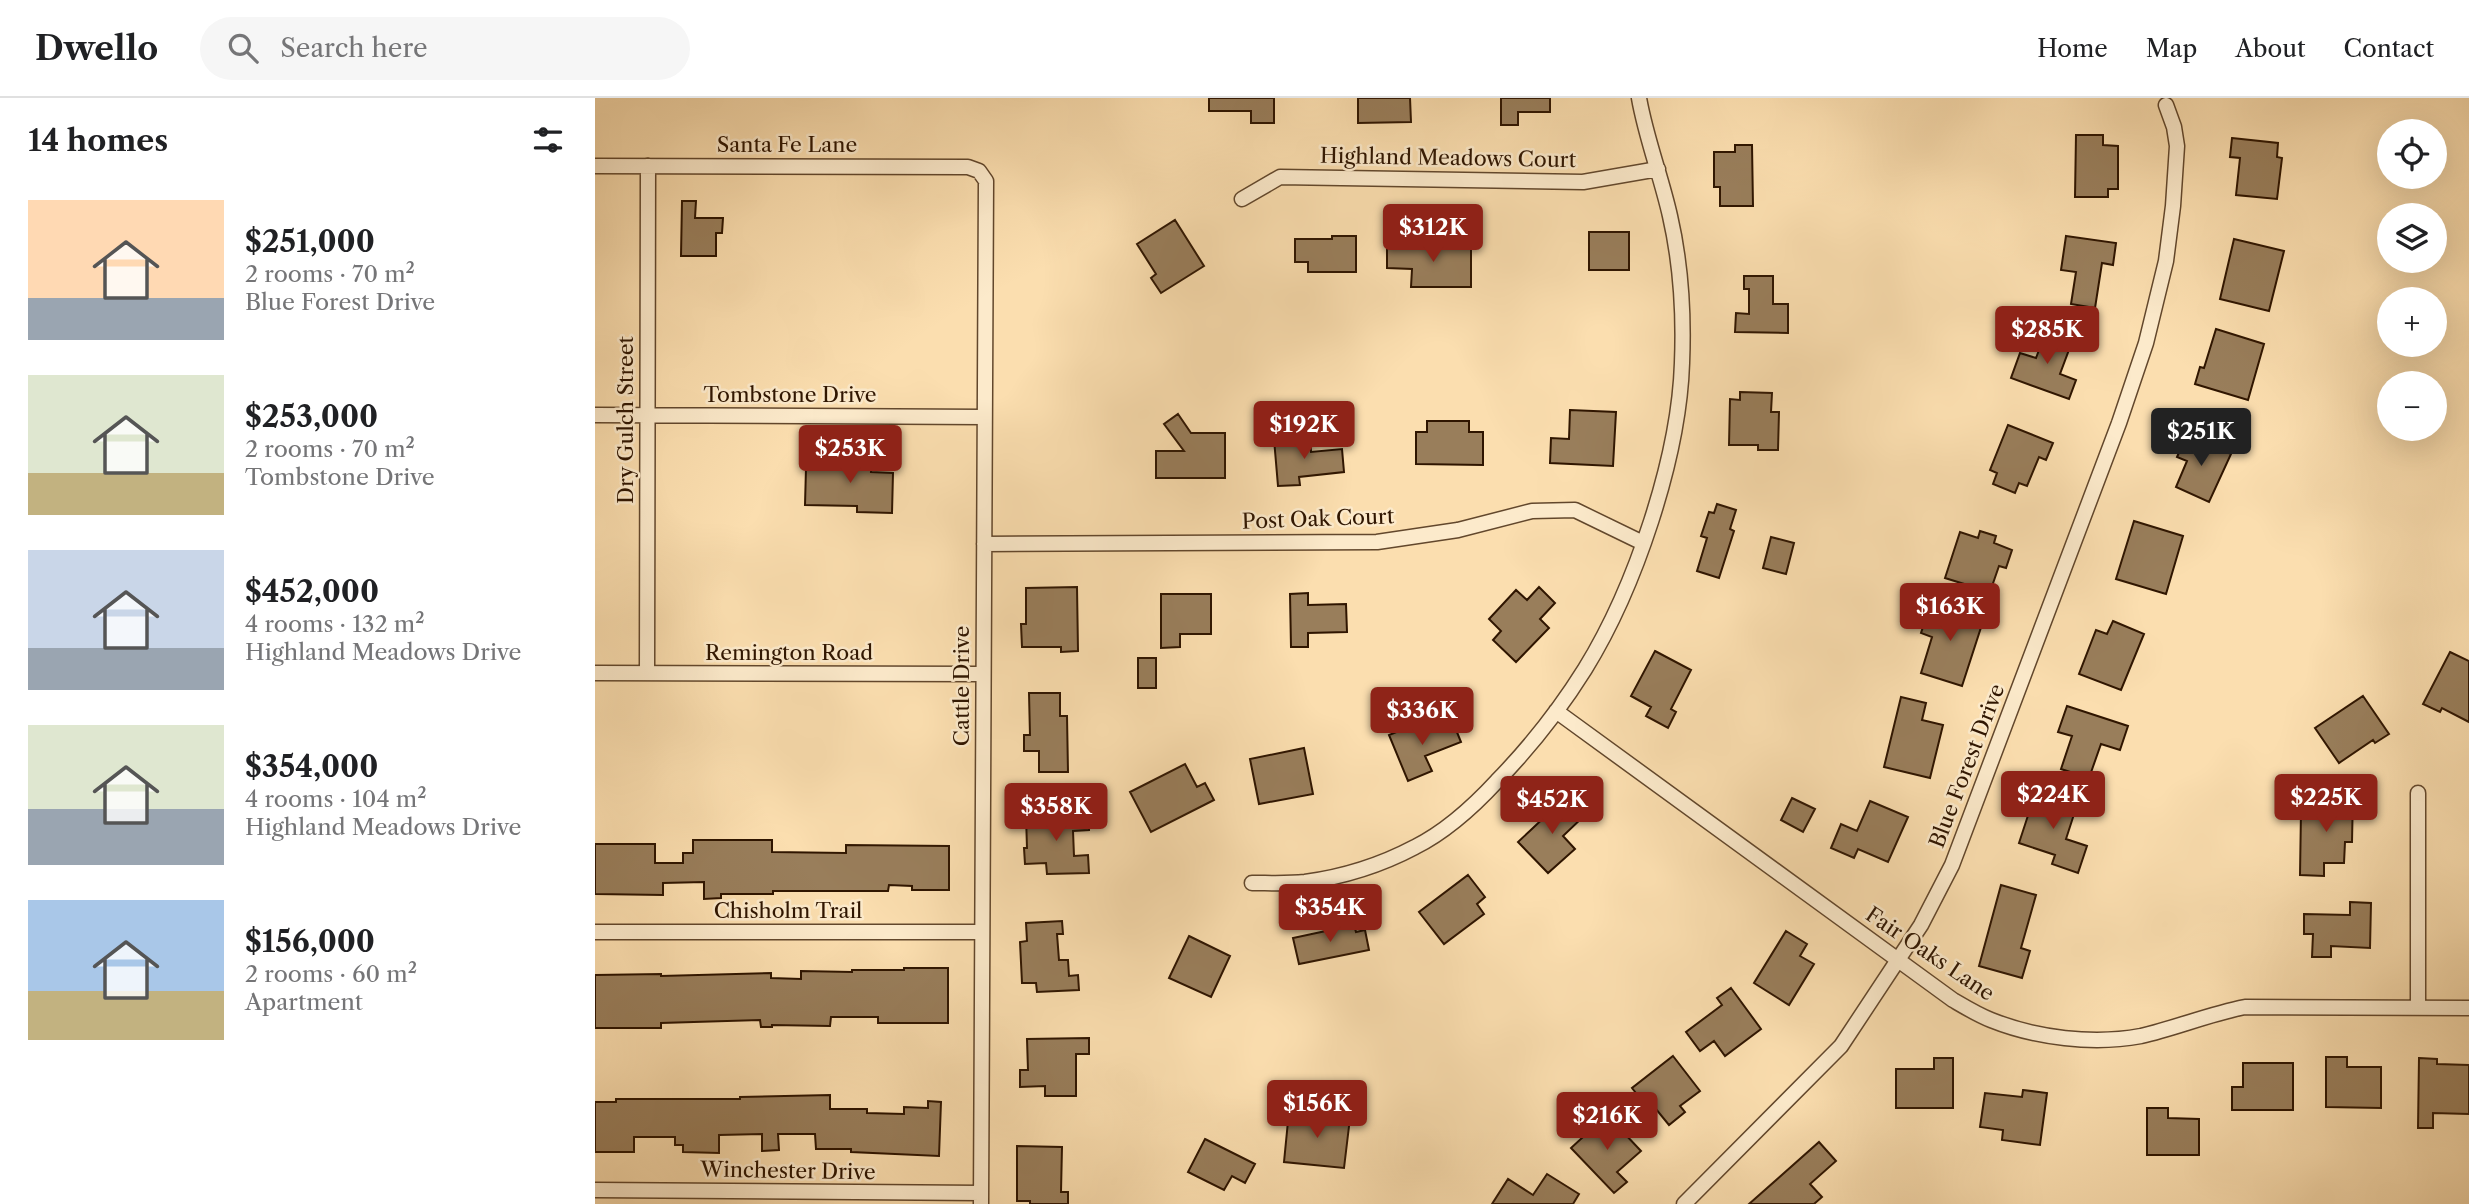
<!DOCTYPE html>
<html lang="en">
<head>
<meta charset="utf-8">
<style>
  :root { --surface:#fff; --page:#f6f6f6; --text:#202124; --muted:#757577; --line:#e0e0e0; --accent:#8f2418 }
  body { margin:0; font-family:"Libre Caslon Text",serif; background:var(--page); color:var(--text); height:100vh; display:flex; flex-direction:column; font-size:26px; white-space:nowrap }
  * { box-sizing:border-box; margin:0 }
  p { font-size:23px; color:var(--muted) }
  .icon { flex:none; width:38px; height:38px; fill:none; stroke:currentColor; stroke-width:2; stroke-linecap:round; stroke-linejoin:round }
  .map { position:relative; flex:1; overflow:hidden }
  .drawer { display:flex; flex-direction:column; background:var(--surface); width:595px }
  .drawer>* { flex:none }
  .fabs { position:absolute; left:1782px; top:21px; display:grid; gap:14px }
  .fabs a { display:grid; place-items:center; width:70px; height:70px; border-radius:50%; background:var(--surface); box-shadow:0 7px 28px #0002; font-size:35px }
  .price { position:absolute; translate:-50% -60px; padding:0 16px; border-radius:7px; background:var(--accent); color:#fff; font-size:23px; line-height:46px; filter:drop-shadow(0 2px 4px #0008) }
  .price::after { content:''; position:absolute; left:50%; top:42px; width:21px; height:16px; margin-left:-10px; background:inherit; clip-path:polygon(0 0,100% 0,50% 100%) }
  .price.current { background:#222; color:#fff }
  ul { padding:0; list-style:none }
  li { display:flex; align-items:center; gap:21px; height:175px; padding:0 28px }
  li span { display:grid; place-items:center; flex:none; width:196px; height:140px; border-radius:0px; color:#555 }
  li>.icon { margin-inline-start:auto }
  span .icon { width:84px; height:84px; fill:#fffc; stroke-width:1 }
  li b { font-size:30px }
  h2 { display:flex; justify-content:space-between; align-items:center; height:84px; padding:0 28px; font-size:30px }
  header { display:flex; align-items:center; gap:42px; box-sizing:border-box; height:98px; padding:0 35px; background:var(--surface); border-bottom:2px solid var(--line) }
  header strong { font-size:33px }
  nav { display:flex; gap:38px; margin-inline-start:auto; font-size:24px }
  .search { width:490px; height:63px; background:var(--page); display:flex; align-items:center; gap:18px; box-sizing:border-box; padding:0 24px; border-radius:38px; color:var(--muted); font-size:26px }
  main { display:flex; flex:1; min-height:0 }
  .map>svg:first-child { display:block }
  .building { fill:#997e5b; stroke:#2f1500; stroke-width:2 }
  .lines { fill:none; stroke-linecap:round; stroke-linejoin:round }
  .minor-casing { stroke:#62472c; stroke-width:17 }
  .minor { stroke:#fceacb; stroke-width:14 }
  .labels { text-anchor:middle; stroke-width:5; stroke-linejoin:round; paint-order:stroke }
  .street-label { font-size:21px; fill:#2f1500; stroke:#fceacb }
</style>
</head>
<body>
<header>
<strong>Dwello</strong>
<div class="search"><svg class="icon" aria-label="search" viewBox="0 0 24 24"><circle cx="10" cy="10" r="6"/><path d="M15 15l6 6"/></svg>Search here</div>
<nav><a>Home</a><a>Map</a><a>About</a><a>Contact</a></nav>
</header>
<main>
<section class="drawer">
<h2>14 homes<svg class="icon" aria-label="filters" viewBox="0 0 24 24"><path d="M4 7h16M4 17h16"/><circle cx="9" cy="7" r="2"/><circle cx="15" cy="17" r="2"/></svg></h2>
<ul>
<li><span style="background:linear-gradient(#ffd9b3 70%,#9aa5b1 0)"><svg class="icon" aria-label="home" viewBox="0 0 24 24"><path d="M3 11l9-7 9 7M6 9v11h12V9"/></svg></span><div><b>$251,000</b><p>2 rooms · 70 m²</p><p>Blue Forest Drive</p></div></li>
<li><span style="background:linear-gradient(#dfe7d0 70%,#c2b280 0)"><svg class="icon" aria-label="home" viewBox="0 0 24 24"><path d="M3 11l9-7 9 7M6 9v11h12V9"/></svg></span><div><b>$253,000</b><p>2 rooms · 70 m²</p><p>Tombstone Drive</p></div></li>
<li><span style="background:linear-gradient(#c9d6e8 70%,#9aa5b1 0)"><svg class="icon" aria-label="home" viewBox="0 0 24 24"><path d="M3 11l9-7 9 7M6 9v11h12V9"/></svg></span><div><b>$452,000</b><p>4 rooms · 132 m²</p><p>Highland Meadows Drive</p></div></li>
<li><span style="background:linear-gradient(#dfe7d0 60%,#9aa5b1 0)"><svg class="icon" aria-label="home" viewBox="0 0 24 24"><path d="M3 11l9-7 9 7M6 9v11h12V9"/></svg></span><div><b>$354,000</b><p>4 rooms · 104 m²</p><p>Highland Meadows Drive</p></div></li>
<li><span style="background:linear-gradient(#a9c7e8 65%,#c2b280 0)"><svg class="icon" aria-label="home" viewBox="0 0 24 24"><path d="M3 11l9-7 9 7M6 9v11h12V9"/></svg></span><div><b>$156,000</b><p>2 rooms · 60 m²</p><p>Apartment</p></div></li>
</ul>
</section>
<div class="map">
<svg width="1874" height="1106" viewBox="0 0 1874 1106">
  <rect width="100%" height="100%" fill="#fbdeaf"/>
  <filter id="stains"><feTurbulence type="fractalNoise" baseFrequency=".00286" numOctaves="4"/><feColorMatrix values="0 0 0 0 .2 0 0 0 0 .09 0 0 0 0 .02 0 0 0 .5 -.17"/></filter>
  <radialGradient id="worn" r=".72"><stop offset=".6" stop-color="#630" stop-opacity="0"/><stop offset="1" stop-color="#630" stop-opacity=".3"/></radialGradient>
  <path class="building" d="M614,0H679V25H656V13H614Z
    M763,0H815L816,24L763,25Z
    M906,0H955V14H923V27H906Z
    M1481,37H1508V47L1523,48V91H1513V99H1480Z
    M1637,40L1683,45L1682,59L1687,60L1682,101L1641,97L1645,60L1635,59Z
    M1140,47H1157L1158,108H1125V89H1119V54H1140Z
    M87,103H101L100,120H128L127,135H121V158H86Z
    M580,122L609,168L566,195L556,180L561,176L542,146Z
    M994,134H1034V172H994Z
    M737,138H761V174H713V164H700V141H737Z
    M1471,138L1521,145L1518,167L1507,165L1500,210L1476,206L1481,174L1466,172Z
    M1639,141L1689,153L1674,213L1625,201Z
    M792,146H876V189H816L817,171L792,170Z
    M1149,178H1178V206H1193V235L1140,234L1141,215L1154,216V191H1149Z
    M1452,231L1478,241L1465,276L1481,282L1474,301L1416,280L1425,255L1441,260Z
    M1621,231L1669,246L1653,302L1600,286L1605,269L1609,270Z
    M1145,294L1177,295L1176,314H1184L1183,352H1163V347H1134L1135,301L1145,302Z
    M975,312L1021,314L1018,368L955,365L956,340L974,341Z
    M583,316L596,335H630V380H561V353H589L569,326Z
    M832,323H874V334H888V367L821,366V334H832Z
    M1413,327L1458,345L1451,362L1444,359L1432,388L1424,385L1420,395L1398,386L1402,375L1395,372Z
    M1592,337L1636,356L1614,404L1581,389L1592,363L1582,359Z
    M715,338L716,354L747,351L749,374L704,379L705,387L683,388L679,341Z
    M231,355L246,356V359L277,361L276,374L298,375L297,415L262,414V408L210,407L211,370H231Z
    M1122,406L1141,412L1135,431L1139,433L1124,480L1102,473L1112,440L1106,438L1114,414L1119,415Z
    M1539,423L1588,438L1571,496L1521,481Z
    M1385,433L1401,438L1399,445L1417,452L1411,470L1404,468L1395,494L1350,480L1365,434L1383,440Z
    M1176,439L1199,445L1191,476L1168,470Z
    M482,489L483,553L466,554V549H427L426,526H431V490Z
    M944,489L960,505L945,521L954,530L921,564L898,542L906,533L894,521L921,492L932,502Z
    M713,495V507L751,506L752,534L713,535V549H696L695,496Z
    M566,496H616V536H585V549L566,550Z
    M1336,505L1374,517L1376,512L1390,517L1367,588L1326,575L1337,539L1326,535Z
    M1518,523L1549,536L1526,592L1484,576L1501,532L1512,536Z
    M1060,553L1096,572L1076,611L1081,614L1073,630L1051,618L1056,609L1036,598Z
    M1855,554L1874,563V624L1847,610L1845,614L1828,606Z
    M543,560H561V590H543Z
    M434,595H465V618H472L473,674H444V653H429V637H435Z
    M1768,598L1794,636L1780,645L1778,642L1744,665L1720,630Z
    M1306,599L1331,605L1327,622L1348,627L1335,680L1289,669Z
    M1472,608L1533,628L1525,652L1506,646L1494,680L1466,671L1477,638L1463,634Z
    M857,622L866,644L830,658L837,673L813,683L794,637L821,626L825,635Z
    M709,650L718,696L664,706L655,661Z
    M590,666L602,689L610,685L619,702L556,734L535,694Z
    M1441,693L1482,707L1471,741L1492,748L1483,775L1457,766L1460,757L1424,745Z
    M1731,694L1758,695L1757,744H1750L1749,765H1729V778L1705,777L1706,713H1730Z
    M971,699L989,718L968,738L980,751L953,775L923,744Z
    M1197,700L1220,711L1208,734L1186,722Z
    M1275,703L1313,719L1293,764L1263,751L1259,760L1236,750L1246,726L1262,733Z
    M494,717V732L478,733L479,758L493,757L494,775L452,776L451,765L430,766L429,750H432L431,718Z
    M98,742H177V754L251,755V747L354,748V792H317V788L294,787L293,793H178V796H126V800L109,801V784L68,785V797L0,796V746H60V765H88V755H98Z
    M873,777L890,799L882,806L889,816L849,846L824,814Z
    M1406,787L1441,797L1426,850L1435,853L1427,880L1384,868Z
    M1755,804L1776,805L1775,850L1736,848V859H1717L1718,836H1709V816L1755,817Z
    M467,823L468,836H462L464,862H473L474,878L483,877L484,892L442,894L441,885H427L425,844L432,843L431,825Z
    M759,827L761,834L770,832L774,852L704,866L698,840Z
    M1191,833L1212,846L1205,858L1219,866L1194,907L1159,885Z
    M594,838L635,858L616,899L574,880Z
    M309,870H353V925H283V919H236L235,928L177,927V929H166L165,922L66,925V930H0V877L66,876V878L176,875V880L206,881V873L257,874V872H309Z
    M1136,890L1166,931L1130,958L1119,943L1105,953L1091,934L1127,907L1122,900Z
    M494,940V956H481V998H450V988L425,989V972H433L432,941Z
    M1078,958L1105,993L1085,1008L1090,1014L1074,1027L1061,1011L1056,1014L1037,990Z
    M1731,959H1752V969H1786V1010L1731,1009Z
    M1339,960H1358V1010H1301V971H1339Z
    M1824,960L1842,961V966L1874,967V1016L1838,1015V1030H1823Z
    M1648,965H1698V1012H1637V989H1648Z
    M1428,992L1452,995L1445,1047L1407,1042L1408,1032L1385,1029L1390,995L1427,999Z
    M235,997V1011H272V1015L309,1016V1009L333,1010V1003L346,1004L344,1058L256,1054V1051H221L220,1036H183L184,1052L167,1053V1036L124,1037V1055L88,1054V1047H80V1039H39V1054H0V1004H21V1001H145V999Z
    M1552,1010H1573V1020L1604,1021V1057H1552Z
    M694,1013L755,1020L749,1070L689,1064Z
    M1012,1017L1046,1053L1022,1074L1032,1084L1019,1095L976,1050Z
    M610,1041L660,1066L650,1085L637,1078L629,1092L593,1074Z
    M1224,1044L1241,1063L1215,1086L1227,1099L1219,1106H1154Z
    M422,1048L467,1049L466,1094H473V1106H435V1103H422Z
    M952,1076L984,1096L978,1106H897L913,1081L938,1097Z"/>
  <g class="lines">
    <defs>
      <path id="minor" d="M0,68L373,69L384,73L391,83L386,1106
        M647,101L685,79L988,84L1063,71
        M0,317L389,319
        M389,446L782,444L863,432L937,413L980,412L1048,445
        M0,575L388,576
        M52,575L53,68
        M961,613L1358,902C1370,909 1383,917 1396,922C1441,940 1498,947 1546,938C1581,930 1614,916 1650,909L1874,910
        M657,785C674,785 692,786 710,784C747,779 786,767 820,749C852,733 878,709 902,683C935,649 965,611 990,571C1040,490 1084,360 1087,265C1089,216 1086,166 1075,118C1066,78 1051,40 1044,0
        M0,834H387
        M1823,910V695
        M0,1092L386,1095
        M1089,1106L1246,948L1326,827L1357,767L1524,325L1551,245L1571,163L1578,108L1582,48L1579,29L1571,7"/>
    </defs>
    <use href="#minor" class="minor-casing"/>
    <use href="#minor" class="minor"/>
  </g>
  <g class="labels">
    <g class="street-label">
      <text x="192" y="54">Santa Fe Lane</text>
      <text transform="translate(853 60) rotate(1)" y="7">Highland Meadows Court</text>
      <text x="195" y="304">Tombstone Drive</text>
      <text transform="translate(31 322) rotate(-90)" y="7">Dry Gulch Street</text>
      <text transform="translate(723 421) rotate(-2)" y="7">Post Oak Court</text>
      <text x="194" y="562">Remington Road</text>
      <text transform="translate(367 588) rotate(-90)" y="7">Cattle Drive</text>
      <text transform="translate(1372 668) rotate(-69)" y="7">Blue Forest Drive</text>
      <text x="193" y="820">Chisholm Trail</text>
      <text transform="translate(1335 856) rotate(34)" y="7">Fair Oaks Lane</text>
      <text transform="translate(193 1073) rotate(1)" y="7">Winchester Drive</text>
    </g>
  </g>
  <rect width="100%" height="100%" filter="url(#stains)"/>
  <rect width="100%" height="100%" fill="url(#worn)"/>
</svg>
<div class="fabs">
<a><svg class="icon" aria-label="locate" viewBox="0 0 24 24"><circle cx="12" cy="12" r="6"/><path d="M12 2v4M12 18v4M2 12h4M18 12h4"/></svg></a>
<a><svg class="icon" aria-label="layers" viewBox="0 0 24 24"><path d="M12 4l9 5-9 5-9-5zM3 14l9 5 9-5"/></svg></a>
<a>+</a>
<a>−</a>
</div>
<b class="price" style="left:838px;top:166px">$312K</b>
<b class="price" style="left:1452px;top:268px">$285K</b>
<b class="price" style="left:709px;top:363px">$192K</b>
<b class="price current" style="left:1606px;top:370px">$251K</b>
<b class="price" style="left:255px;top:387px">$253K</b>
<b class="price" style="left:1355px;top:545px">$163K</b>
<b class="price" style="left:827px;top:649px">$336K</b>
<b class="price" style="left:1458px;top:733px">$224K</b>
<b class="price" style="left:1731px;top:736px">$225K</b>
<b class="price" style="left:957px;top:738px">$452K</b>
<b class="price" style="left:461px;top:745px">$358K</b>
<b class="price" style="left:735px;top:846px">$354K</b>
<b class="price" style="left:722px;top:1042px">$156K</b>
<b class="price" style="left:1012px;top:1054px">$216K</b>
</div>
</main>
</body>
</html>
